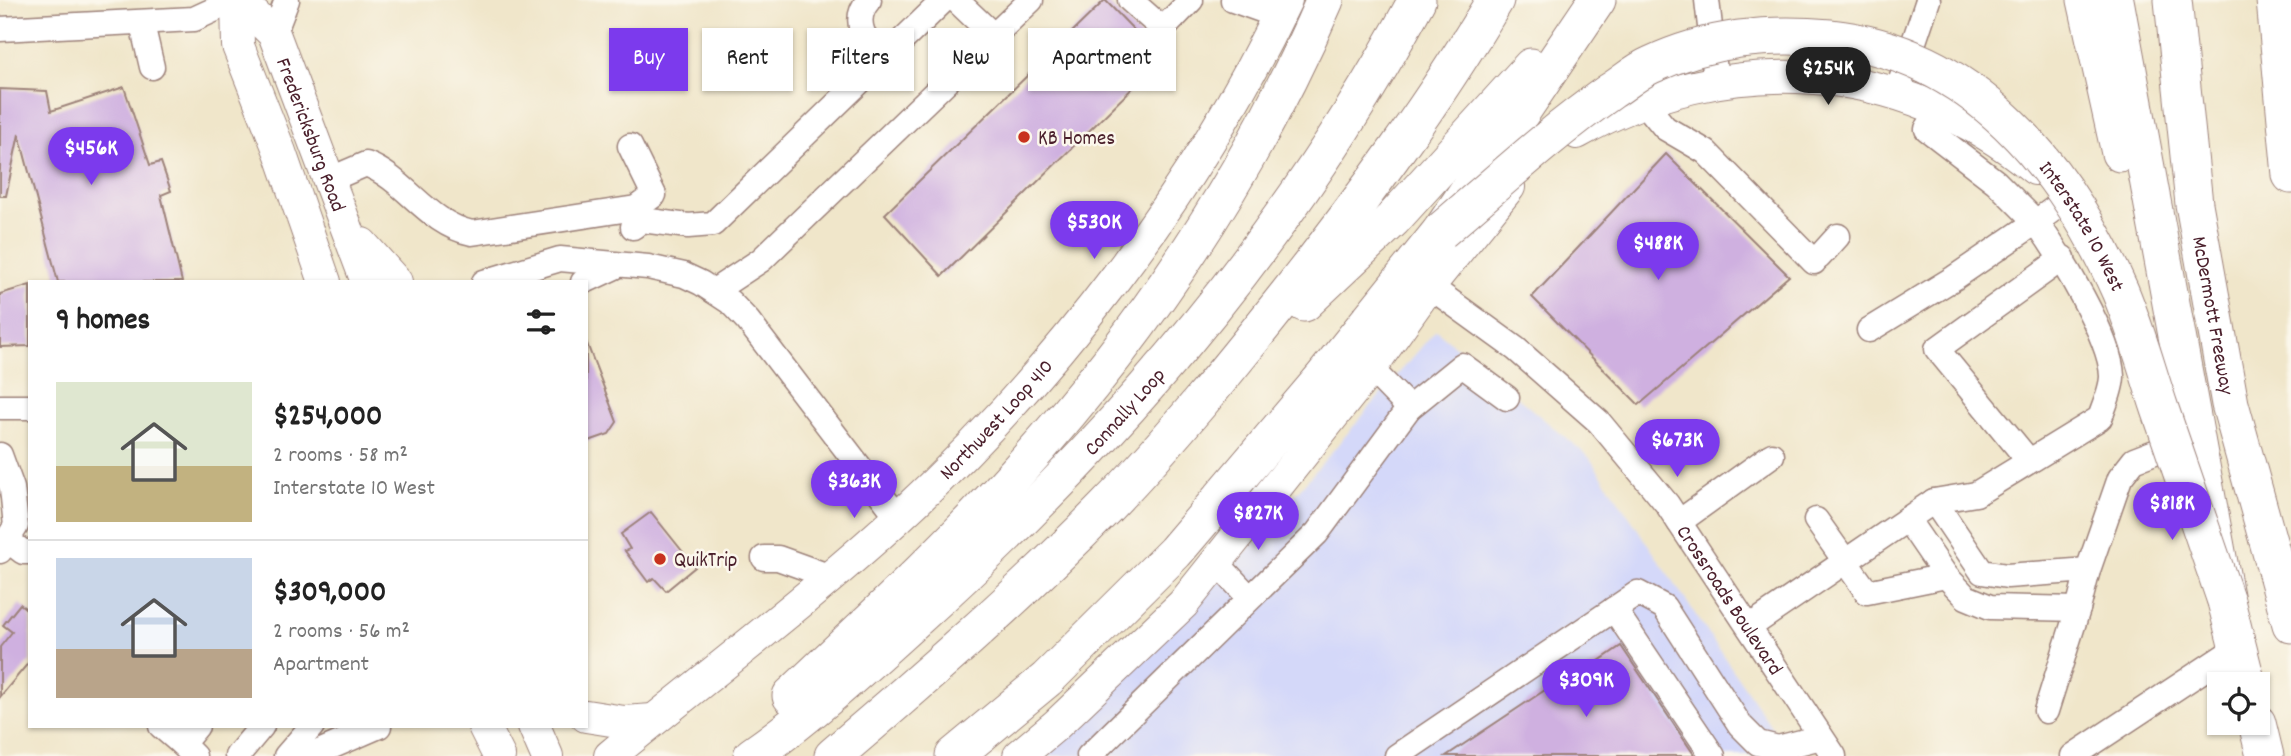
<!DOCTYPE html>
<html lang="en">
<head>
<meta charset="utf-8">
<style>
  :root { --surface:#fff; --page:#f2f2f2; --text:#222; --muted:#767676; --line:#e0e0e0; --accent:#7c3aed }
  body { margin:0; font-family:Dekko,sans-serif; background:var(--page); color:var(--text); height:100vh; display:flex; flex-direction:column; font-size:26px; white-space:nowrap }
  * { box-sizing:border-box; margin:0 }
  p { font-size:23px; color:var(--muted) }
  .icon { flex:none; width:38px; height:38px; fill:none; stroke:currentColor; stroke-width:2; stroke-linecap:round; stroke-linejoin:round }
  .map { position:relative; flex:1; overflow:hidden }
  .side { position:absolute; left:28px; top:280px; width:560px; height:448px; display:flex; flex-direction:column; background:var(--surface); border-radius:0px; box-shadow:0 2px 5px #0004 }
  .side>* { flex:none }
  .top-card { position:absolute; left:609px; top:28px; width:665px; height:63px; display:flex; gap:14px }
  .buttons { position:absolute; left:2207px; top:672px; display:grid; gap:14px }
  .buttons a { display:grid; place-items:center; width:63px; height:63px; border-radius:0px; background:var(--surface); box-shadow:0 2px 5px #0004; font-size:35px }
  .price { position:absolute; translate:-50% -60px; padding:0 16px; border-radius:24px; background:var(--accent); color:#fff; font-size:23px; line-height:46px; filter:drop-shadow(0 2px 4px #0008) }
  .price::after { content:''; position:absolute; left:50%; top:42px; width:21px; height:16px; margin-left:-10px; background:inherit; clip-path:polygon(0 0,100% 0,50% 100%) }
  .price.active { background:#222; color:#fff }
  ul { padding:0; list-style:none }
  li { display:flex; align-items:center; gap:21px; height:175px; padding:0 28px }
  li+li { border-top:2px solid var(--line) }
  li span { display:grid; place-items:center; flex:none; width:196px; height:140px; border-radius:0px; color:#555 }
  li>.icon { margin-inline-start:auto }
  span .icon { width:84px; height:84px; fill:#fffc; stroke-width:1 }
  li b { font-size:30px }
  h2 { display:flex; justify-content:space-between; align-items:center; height:84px; padding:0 28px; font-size:30px }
  .pill { padding:0 24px; border-radius:0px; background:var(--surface); box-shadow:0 2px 5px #0004; font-size:24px; line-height:63px }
  .pill.active { background:var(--accent); color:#fff }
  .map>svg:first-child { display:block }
  .built { fill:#d4d8f9 }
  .building { fill:#cfb0e0 }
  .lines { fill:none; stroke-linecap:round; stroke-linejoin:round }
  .minor-casing { stroke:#9d827a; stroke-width:27 }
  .major-casing { stroke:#9d827a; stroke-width:34 }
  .highway-casing { stroke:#9d827a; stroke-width:39 }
  .minor { stroke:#fff; stroke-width:24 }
  .major { stroke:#fff; stroke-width:32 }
  .highway { stroke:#fff; stroke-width:37 }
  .highway-bridge-casing { stroke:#9d827a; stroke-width:39; stroke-linecap:butt }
  .highway-bridge { stroke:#fff; stroke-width:37 }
  .poi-dot { fill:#c8321e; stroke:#fbf7ec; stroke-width:2.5 }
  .labels { text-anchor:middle; stroke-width:5; stroke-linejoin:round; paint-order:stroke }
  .street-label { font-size:21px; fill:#4a1f2b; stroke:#fbf7ec }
  .poi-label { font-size:21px; fill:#4a1f2b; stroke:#fbf7ec; text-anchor:start }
</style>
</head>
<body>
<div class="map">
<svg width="2291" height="756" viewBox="0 0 2291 756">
  <rect width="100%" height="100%" fill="#fbf7ec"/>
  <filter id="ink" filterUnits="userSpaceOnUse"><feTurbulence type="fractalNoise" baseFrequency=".0143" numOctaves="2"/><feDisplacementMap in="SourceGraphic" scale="14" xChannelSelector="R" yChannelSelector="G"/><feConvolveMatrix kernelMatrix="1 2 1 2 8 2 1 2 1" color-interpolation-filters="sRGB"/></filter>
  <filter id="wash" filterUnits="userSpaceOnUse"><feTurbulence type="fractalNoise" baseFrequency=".00686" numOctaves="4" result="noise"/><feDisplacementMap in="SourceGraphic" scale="28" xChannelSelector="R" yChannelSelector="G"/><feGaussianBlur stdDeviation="1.57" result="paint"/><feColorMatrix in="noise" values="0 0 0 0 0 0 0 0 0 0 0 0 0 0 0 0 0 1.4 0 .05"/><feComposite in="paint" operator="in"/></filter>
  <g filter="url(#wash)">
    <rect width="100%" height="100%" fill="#f0e6ca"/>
    <path class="built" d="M1436,330L1589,457L1791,756H1042L1239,560Z"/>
    <g id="blocks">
      <path class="building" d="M1105,0L1162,59L942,276L885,214Z
        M124,87L150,165L161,162L171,191L161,195L182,282H58L19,134L6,196H0V89L47,91L51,111Z
        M1666,154L1789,276L1639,405L1532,297Z
        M30,285V346L0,347V294Z
        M586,341L617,422L609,434L586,442Z
        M651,512L695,567L666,591L654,578L648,582L625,551L630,549L621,534Z
        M20,604L30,612V661L0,697V647L12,632L3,625Z
        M1621,646L1695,756H1446L1557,682L1561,687Z"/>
    </g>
  </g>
  <g filter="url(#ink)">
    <use href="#blocks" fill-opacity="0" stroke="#9d827a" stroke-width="2"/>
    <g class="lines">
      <defs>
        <g id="minor">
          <path d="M869,0C850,21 866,43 882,60"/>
          <path d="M956,0L995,37"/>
          <path d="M1130,0L1163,29L1191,0"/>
          <path d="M1233,0L1278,16"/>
          <path d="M1707,0L1716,80"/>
          <path d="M142,24L152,67"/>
          <path d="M0,29L194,19L235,0"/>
          <path d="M274,34L287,0"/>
          <path d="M1896,95L1928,0"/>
          <path d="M1643,101L1665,128L1706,152L1814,262"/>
          <path d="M1939,111L1927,129L1996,182L2036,222L2067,199"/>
          <path d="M331,179L366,164C406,179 427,224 472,233L636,208L654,195L630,146"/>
          <path d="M633,227L642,220L688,226L713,224L944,0"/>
          <path d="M1819,257L1838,236"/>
          <path d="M484,282L560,259L648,267L684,275L701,283L730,302L748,321L898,517"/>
          <path d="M583,282L615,267"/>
          <path id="s1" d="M1429,286L1516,349L1599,422L1667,504L1834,756"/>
          <path d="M714,291L761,260L1031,0"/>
          <path d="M1370,368L1409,408"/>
          <path d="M0,407H30"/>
          <path d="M0,455L12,488L16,526L0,551"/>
          <path d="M2029,461L1937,349L2063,258"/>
          <path d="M1934,501L1982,572L2007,576L2088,570L2078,609L1990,607L1966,597L1946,576"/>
          <path d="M1816,520L1867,592L1946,576L1907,519"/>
          <path d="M1679,522L1772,455"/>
          <path d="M7,540L23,552H30"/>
          <path d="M764,558H778L828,576"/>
          <path d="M1216,562L1249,597"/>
          <path d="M2088,570L2120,478L2134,460L2178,443"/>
          <path d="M1614,609L1713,756"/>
          <path d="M1749,627L1934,501L1976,494L2100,418C2104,406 2112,389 2112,376C2111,338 2059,253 2036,222L1954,278L1869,330"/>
          <path d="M2046,711L2078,609"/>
          <path d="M161,726L182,744"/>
          <path d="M194,756L182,744L197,726"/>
          <path d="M237,756L262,726"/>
          <path d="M286,756L312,726"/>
          <path d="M310,756L379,726"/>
          <path d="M1089,756L1317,533L1409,408L1462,365L1507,398"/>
          <path d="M1397,756L1638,593L1664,607L1740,725L1758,743L1778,748L1821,737"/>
          <path d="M2073,756L2226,655"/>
        </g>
        <g id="major">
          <path d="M237,0L238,46L280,152L325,282"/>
          <path id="s2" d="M239,0L274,34L367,282"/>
          <path d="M1577,133C1725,48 1902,59 2035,169"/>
          <path d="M362,244L396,282"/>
          <path d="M586,716L624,722L653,720"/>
          <path d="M484,726L499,756"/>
          <path d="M534,726L547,756"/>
          <path id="s3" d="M610,756C706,677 807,601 899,517C1053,375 1196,191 1286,0"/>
          <path d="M1019,756L1056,725L1183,604L1367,373L1429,286L1509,187"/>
        </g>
        <g id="highway">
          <path d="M2086,0L2120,153"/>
          <path d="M2115,0L2226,601L2247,684"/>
          <path id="s4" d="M2173,0L2194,204L2230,404L2291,624"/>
          <path d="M2275,0L2291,175"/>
          <path d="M1304,303L1393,219L1531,67"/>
          <path d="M791,696C868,623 946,551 1017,472C1144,332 1250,174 1325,0"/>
          <path d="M2257,723L2265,756"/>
          <path id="s5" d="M752,756C811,715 865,665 918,617C1115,440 1292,234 1417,0"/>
          <path d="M833,756C927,676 1020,595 1106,507C1171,440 1230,367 1288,294C1362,200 1434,103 1495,0"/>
          <path d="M954,756L1047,679L1175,552L1322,379L1441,231L1597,0"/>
        </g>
      </defs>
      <use href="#minor" class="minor-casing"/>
      <use href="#major" class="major-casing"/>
      <use href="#highway" class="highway-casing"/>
      <use href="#minor" class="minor"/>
      <use href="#major" class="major"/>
      <use href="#highway" class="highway"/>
      <defs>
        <g id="highway-bridge">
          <path id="s6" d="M1441,231C1497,183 1551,133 1611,91C1624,83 1637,71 1651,65C1709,38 1767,32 1830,38C1974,53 2065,167 2120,291C2136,329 2147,370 2160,409C2182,473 2204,537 2226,601"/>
        </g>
      </defs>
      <use href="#highway-bridge" class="highway-bridge-casing"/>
      <use href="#highway-bridge" class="highway-bridge"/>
    </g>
  </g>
  <g class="poi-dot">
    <circle cx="1024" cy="137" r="7"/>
    <circle cx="660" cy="559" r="7"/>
  </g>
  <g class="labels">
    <g class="street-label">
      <text dy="7" stroke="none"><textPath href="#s2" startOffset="156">Fredericksburg Road</textPath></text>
      <text dy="7" stroke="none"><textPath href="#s6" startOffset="780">Interstate 10 West</textPath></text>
      <text dy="7" stroke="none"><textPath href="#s4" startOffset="318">McDermott Freeway</textPath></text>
      <text dy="7" stroke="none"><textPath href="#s5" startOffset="508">Connally Loop</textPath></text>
      <text dy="7" stroke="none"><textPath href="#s3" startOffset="513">Northwest Loop 410</textPath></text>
      <text dy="7" stroke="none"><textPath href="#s1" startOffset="439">Crossroads Boulevard</textPath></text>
    </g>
    <g class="poi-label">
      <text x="1038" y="144">KB Homes</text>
      <text x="674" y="566">QuikTrip</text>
    </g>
  </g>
</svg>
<div class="buttons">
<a><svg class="icon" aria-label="locate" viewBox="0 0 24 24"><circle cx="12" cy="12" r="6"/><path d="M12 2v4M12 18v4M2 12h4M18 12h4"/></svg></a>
</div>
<b class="price active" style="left:1828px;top:107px">$254K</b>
<b class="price" style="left:91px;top:187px">$456K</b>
<b class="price" style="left:1094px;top:261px">$530K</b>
<b class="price" style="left:1658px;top:282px">$488K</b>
<b class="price" style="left:1677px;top:479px">$673K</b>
<b class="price" style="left:854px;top:520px">$363K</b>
<b class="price" style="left:2172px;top:542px">$818K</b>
<b class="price" style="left:1258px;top:552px">$827K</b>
<b class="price" style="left:1586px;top:719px">$309K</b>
<div class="top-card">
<a class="pill active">Buy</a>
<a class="pill">Rent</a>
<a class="pill">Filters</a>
<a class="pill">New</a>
<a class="pill">Apartment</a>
</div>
<section class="side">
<h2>9 homes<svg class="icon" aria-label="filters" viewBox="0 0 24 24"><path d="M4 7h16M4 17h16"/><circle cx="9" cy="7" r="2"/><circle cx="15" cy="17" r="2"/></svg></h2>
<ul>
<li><span style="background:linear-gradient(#dfe7d0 60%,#c2b280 0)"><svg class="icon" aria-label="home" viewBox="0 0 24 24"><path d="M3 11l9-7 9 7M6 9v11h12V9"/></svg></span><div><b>$254,000</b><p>2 rooms · 58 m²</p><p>Interstate 10 West</p></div></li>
<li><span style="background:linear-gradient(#c9d6e8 65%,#b9a48a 0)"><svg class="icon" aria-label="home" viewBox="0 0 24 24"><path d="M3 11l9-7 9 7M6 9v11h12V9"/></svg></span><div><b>$309,000</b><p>2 rooms · 56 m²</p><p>Apartment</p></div></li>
</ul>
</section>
</div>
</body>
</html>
